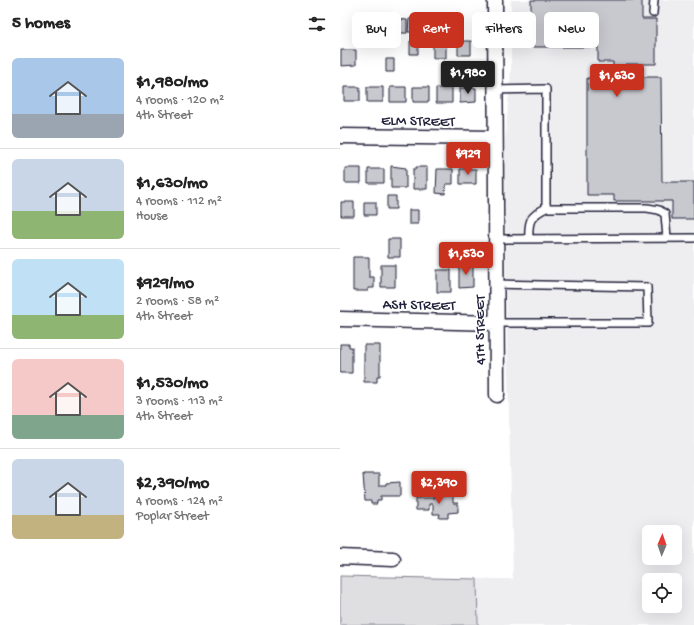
<!DOCTYPE html>
<html lang="en">
<head>
<meta charset="utf-8">
<style>
  :root { --surface:#fff; --page:#f2f2f2; --text:#222; --muted:#767676; --line:#e0e0e0; --accent:#c8321e }
  body { margin:0; font-family:"Gochi Hand",sans-serif; background:var(--page); color:var(--text); height:100vh; display:flex; flex-direction:column; font-size:15px; white-space:nowrap }
  * { box-sizing:border-box; margin:0 }
  p { font-size:13px; color:var(--muted) }
  .icon { flex:none; width:22px; height:22px; fill:none; stroke:currentColor; stroke-width:2; stroke-linecap:round; stroke-linejoin:round }
  .map { position:relative; flex:1; overflow:hidden }
  .sheet { display:flex; flex-direction:column; background:var(--surface); width:340px }
  .sheet>* { flex:none }
  .hud { position:absolute; left:12px; top:12px; width:282px; height:36px; display:flex; gap:8px }
  .needle { width:26px; rotate:2deg }
  .controls { position:absolute; left:302px; top:525px; display:grid; gap:8px }
  .controls a { display:grid; place-items:center; width:40px; height:40px; border-radius:6px; background:var(--surface); box-shadow:0 4px 16px #0002; font-size:20px }
  .price { position:absolute; translate:-50% -34px; padding:0 9px; border-radius:4px; background:var(--accent); color:#fff; font-size:13px; line-height:26px; filter:drop-shadow(0 1px 2px #0008) }
  .price::after { content:''; position:absolute; left:50%; top:24px; width:12px; height:9px; margin-left:-6px; background:inherit; clip-path:polygon(0 0,100% 0,50% 100%) }
  .price.on { background:#222; color:#fff }
  ul { padding:0; list-style:none }
  li { display:flex; align-items:center; gap:12px; height:100px; padding:0 12px }
  li+li { border-top:1px solid var(--line) }
  li span { display:grid; place-items:center; flex:none; width:112px; height:80px; border-radius:6px; color:#555 }
  li>.icon { margin-inline-start:auto }
  span .icon { width:48px; height:48px; fill:#fffc; stroke-width:1 }
  li b { font-size:17px }
  h2 { display:flex; justify-content:space-between; align-items:center; height:48px; padding:0 12px; font-size:17px }
  .chip { padding:0 14px; border-radius:6px; background:var(--surface); box-shadow:0 4px 16px #0002; font-size:14px; line-height:36px }
  .chip.on { background:var(--accent); color:#fff }
  main { display:flex; flex:1; min-height:0 }
  .map>svg:first-child { display:block }
  .built { fill:#eeeef1; fill-rule:evenodd }
  .green { fill:#dfdfe2; stroke:#80808e }
  .building { fill:#c8c8cf; stroke:#22223b }
  .lines { fill:none; stroke-linecap:round; stroke-linejoin:round }
  .lane-casing { stroke:#22223b; stroke-width:10 }
  .street-casing { stroke:#22223b; stroke-width:17 }
  .lane { stroke:#fff; stroke-width:7 }
  .street { stroke:#fff; stroke-width:14 }
  .labels { text-anchor:middle; stroke-width:4; stroke-linejoin:round; paint-order:stroke }
  .street-label { font-size:15px; fill:#22223b; stroke:#fff }
</style>
</head>
<body>
<main>
<section class="sheet">
<h2>5 homes<svg class="icon" aria-label="filters" viewBox="0 0 24 24"><path d="M4 7h16M4 17h16"/><circle cx="9" cy="7" r="2"/><circle cx="15" cy="17" r="2"/></svg></h2>
<ul>
<li><span style="background:linear-gradient(#a9c7e8 70%,#9aa5b1 0)"><svg class="icon" aria-label="home" viewBox="0 0 24 24"><path d="M3 11l9-7 9 7M6 9v11h12V9"/></svg></span><div><b>$1,980/mo</b><p>4 rooms · 120 m²</p><p>4th Street</p></div></li>
<li><span style="background:linear-gradient(#c9d6e8 65%,#8fb573 0)"><svg class="icon" aria-label="home" viewBox="0 0 24 24"><path d="M3 11l9-7 9 7M6 9v11h12V9"/></svg></span><div><b>$1,630/mo</b><p>4 rooms · 112 m²</p><p>House</p></div></li>
<li><span style="background:linear-gradient(#bfe0f5 70%,#8fb573 0)"><svg class="icon" aria-label="home" viewBox="0 0 24 24"><path d="M3 11l9-7 9 7M6 9v11h12V9"/></svg></span><div><b>$929/mo</b><p>2 rooms · 58 m²</p><p>4th Street</p></div></li>
<li><span style="background:linear-gradient(#f6c9c9 70%,#7fa58c 0)"><svg class="icon" aria-label="home" viewBox="0 0 24 24"><path d="M3 11l9-7 9 7M6 9v11h12V9"/></svg></span><div><b>$1,530/mo</b><p>3 rooms · 113 m²</p><p>4th Street</p></div></li>
<li><span style="background:linear-gradient(#c9d6e8 70%,#c2b280 0)"><svg class="icon" aria-label="home" viewBox="0 0 24 24"><path d="M3 11l9-7 9 7M6 9v11h12V9"/></svg></span><div><b>$2,390/mo</b><p>4 rooms · 124 m²</p><p>Poplar Street</p></div></li>
</ul>
</section>
<div class="map">
<svg width="354" height="625" viewBox="0 0 354 625">
  <rect width="100%" height="100%" fill="#fff"/>
  <filter id="ink" filterUnits="userSpaceOnUse"><feTurbulence type="fractalNoise" baseFrequency=".025" numOctaves="2"/><feDisplacementMap in="SourceGraphic" scale="8" xChannelSelector="R" yChannelSelector="G"/><feConvolveMatrix kernelMatrix="1 2 1 2 8 2 1 2 1" color-interpolation-filters="sRGB"/></filter>
  <g filter="url(#ink)">
    <path class="built" d="M171,0H354V625H138L137,579H173L166,296L165,142L171,69ZM309,532H335V558H309ZM309,580H335V606H309Z"/>
    <path class="green" d="M0,576L137,579L138,625H0Z"/>
    <path class="building" d="M191,0H302V19H316V64H286V77H321L322,182H354V219H332V201H274V195H247V78H273V62H258V47H191Z
      M54,19L67,20V33H54Z
      M69,19H77V32H68Z
      M70,41H78V54H70Z
      M118,41H131V55H118Z
      M93,44H106V58H93Z
      M1,50H16V65L1,66Z
      M46,59H54V72H46Z
      M4,87H20V101H4Z
      M27,87H43V102H27Z
      M50,87H66V102H50Z
      M73,87H89V102H73Z
      M96,88H112V103H96Z
      M120,88H136V102L120,103Z
      M51,166L66,168V188H51Z
      M76,167H87V189H73V169H76Z
      M5,168H21V183H5Z
      M28,169H44V183H28Z
      M97,169H113V184H106L105,194L96,193Z
      M120,169H136V184H120Z
      M47,196H56V209H47Z
      M1,202H14V216H1Z
      M24,202H36V215H24Z
      M69,210H78V224H69Z
      M48,239H60V257H48Z
      M13,257H29V277H34V288H28V291H13Z
      M41,265H55V287H41Z
      M119,265H133V287L119,288Z
      M97,270H111V292H97Z
      M0,344H9V347H12V373H0Z
      M24,345H40V376H37V382H24Z
      M23,474H39V485H46V483L60,482V496H41V500H37V504H31V501H25Z
      M104,492H110V496H113V503H118V512L108,513V518H99L100,514H93V504H89V510H76V498H94V496H104Z"/>
    <g class="lines">
      <defs>
        <path id="lane" d="M313,13L314,0
          M155,90L206,89V208
          M156,239L354,238
          M189,239C188,221 190,216 206,208H307L319,210L325,214L327,238
          M156,284L307,287L308,323H156"/>
        <path id="street" d="M155,0L157,395
          M0,136L155,138
          M0,319L156,323
          M0,557L53,559"/>
      </defs>
      <use href="#lane" class="lane-casing"/>
      <use href="#street" class="street-casing"/>
      <use href="#lane" class="lane"/>
      <use href="#street" class="street"/>
    </g>
  </g>
  <g class="labels">
    <g class="street-label">
      <text transform="translate(78 120) rotate(1)" y="5">ELM STREET</text>
      <text transform="translate(79 304) rotate(1)" y="5">ASH STREET</text>
      <text transform="translate(139 330) rotate(-90)" y="5">4TH STREET</text>
    </g>
  </g>
</svg>
<div class="controls">
<a><svg class="needle" viewBox="-14 -14 28 28"><path d="M0-13l5 13h-10z" fill="#e53935"/><path d="M0 13l5-13h-10z" fill="#767676"/></svg></a>
<a><svg class="icon" aria-label="locate" viewBox="0 0 24 24"><circle cx="12" cy="12" r="6"/><path d="M12 2v4M12 18v4M2 12h4M18 12h4"/></svg></a>
</div>
<b class="price on" style="left:128px;top:95px">$1,980</b>
<b class="price" style="left:277px;top:98px">$1,630</b>
<b class="price" style="left:128px;top:176px">$929</b>
<b class="price" style="left:126px;top:276px">$1,530</b>
<b class="price" style="left:99px;top:505px">$2,390</b>
<div class="hud">
<a class="chip">Buy</a>
<a class="chip on">Rent</a>
<a class="chip">Filters</a>
<a class="chip">New</a>
</div>
</div>
</main>
</body>
</html>
